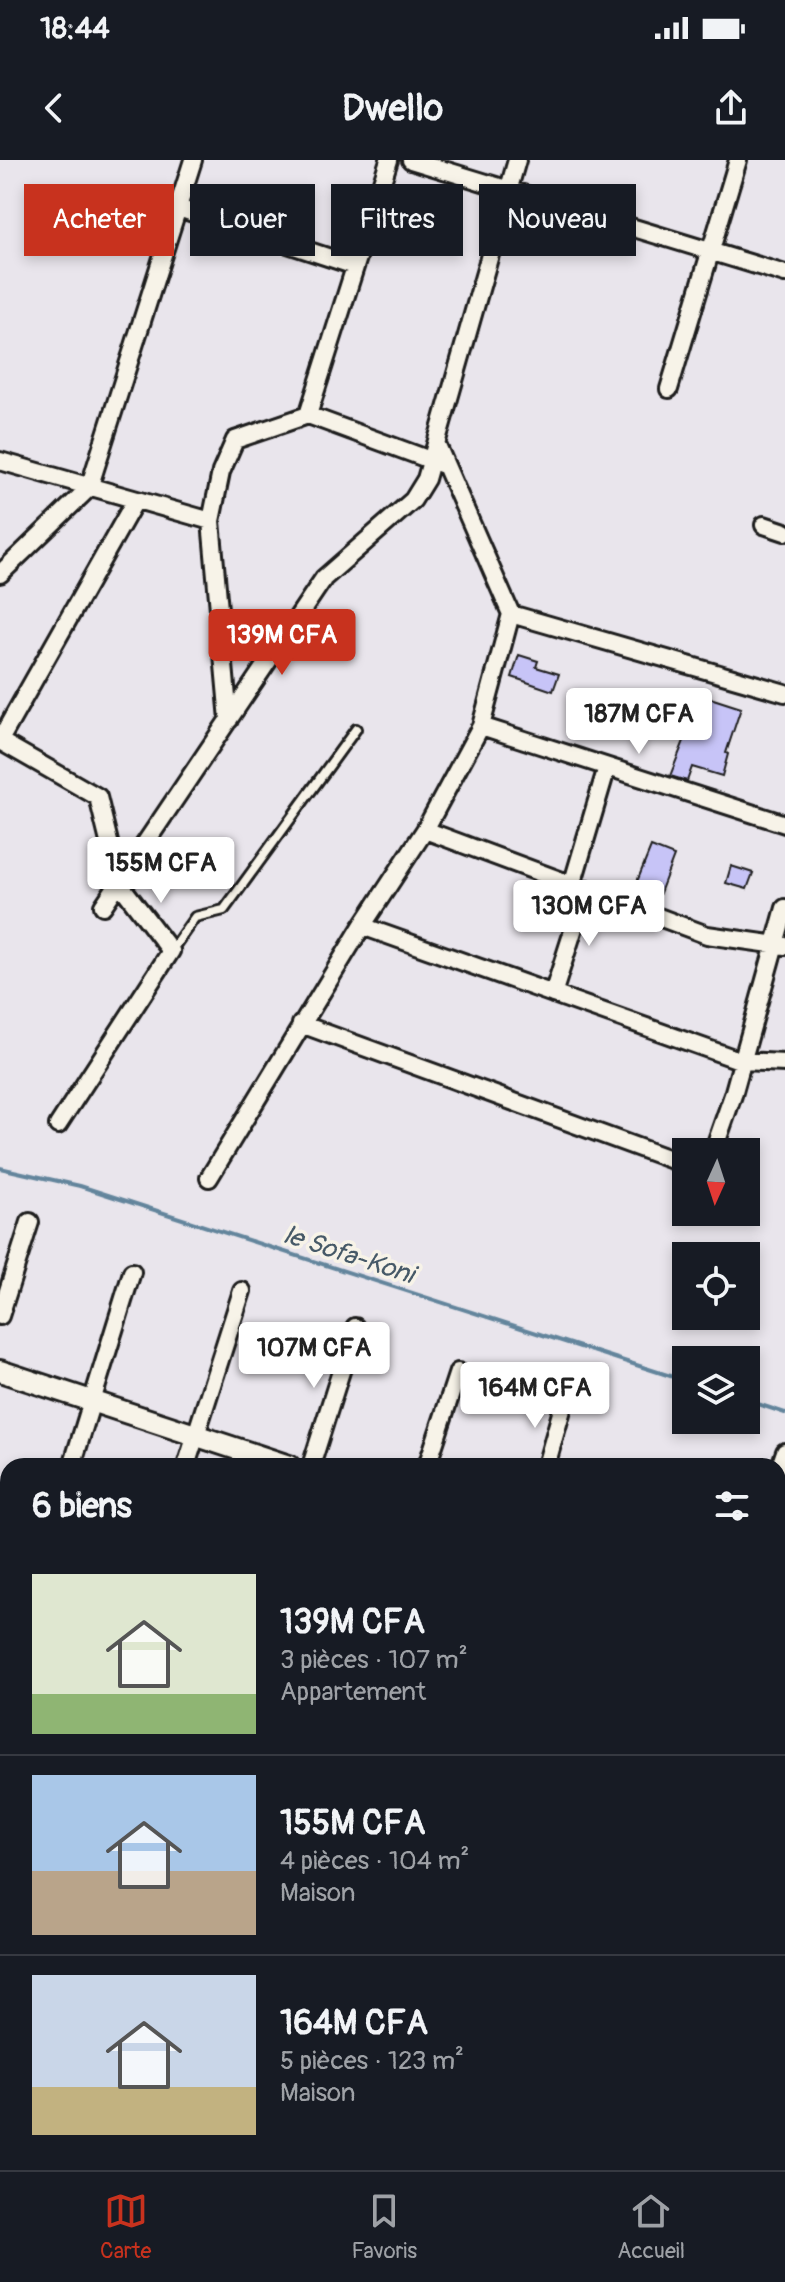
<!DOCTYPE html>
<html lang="fr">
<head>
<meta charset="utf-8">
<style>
  :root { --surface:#171b24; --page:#242831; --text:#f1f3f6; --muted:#9ea1a6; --line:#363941; --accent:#c8321e }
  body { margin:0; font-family:Pangolin,sans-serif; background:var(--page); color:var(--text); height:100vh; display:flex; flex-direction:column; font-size:30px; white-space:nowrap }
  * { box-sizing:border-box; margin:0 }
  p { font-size:26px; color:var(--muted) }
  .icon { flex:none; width:44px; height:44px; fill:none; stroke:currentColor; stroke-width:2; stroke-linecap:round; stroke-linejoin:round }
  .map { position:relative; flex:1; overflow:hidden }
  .drawer { position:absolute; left:0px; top:1298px; width:786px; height:712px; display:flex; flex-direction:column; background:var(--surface); border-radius:24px 24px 0 0; box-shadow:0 4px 12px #0003 }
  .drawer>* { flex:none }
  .top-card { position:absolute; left:24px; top:24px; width:738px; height:72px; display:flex; gap:16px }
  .needle { width:52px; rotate:183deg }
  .fabs { position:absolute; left:672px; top:978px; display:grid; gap:16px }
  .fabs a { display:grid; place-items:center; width:88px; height:88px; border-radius:0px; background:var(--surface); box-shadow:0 4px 12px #0003; font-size:40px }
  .price { position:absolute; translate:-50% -68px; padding:0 18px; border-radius:8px; background:#fff; color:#222; font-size:26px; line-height:52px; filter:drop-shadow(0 2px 4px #0008) }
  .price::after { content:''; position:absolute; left:50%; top:48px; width:24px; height:18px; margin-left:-12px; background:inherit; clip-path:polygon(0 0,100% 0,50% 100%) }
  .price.active { background:var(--accent); color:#fff }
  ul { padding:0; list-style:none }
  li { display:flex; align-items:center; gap:24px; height:200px; padding:0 32px }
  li+li { border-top:2px solid var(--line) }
  li span { display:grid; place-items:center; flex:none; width:224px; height:160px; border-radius:0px; color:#555 }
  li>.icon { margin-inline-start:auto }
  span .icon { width:96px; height:96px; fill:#fffc; stroke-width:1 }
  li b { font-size:34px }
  h2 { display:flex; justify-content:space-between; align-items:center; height:96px; padding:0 32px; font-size:34px }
  .tag { padding:0 28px; border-radius:0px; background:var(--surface); box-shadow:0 4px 12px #0003; font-size:28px; line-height:72px }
  .tag.active { background:var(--accent); color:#fff }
  .status { display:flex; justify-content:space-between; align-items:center; height:56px; padding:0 40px; background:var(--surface); direction:ltr }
  .status svg { height:22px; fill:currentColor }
  header { display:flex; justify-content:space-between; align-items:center; height:104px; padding:0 32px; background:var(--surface); font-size:36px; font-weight:800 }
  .dock { display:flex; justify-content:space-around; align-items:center; height:112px; border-top:2px solid var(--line); background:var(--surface); font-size:22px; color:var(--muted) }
  .dock a { display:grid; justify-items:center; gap:4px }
  .dock .active { color:var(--accent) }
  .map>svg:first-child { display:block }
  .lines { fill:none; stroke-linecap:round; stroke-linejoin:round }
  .stream { stroke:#63859c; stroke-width:4 }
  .building { fill:#c7c4f7; stroke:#1c1c1c; stroke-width:2 }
  .service-casing { stroke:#1c1c1c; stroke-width:14 }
  .minor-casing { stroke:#1c1c1c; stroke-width:22 }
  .tertiary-casing { stroke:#1c1c1c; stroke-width:26 }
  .service { stroke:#f7f3e8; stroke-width:8 }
  .minor { stroke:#f7f3e8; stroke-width:16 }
  .tertiary { stroke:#f7f3e8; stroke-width:20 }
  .labels { text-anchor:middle; stroke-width:7; stroke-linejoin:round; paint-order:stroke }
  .water-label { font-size:26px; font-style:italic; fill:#465967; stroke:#f7f3e8 }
</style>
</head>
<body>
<div class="status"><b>18:44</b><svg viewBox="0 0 49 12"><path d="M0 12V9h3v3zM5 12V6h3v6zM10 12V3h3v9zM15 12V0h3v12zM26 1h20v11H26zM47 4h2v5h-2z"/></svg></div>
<header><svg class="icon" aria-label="back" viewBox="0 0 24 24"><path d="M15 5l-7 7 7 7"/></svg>Dwello<svg class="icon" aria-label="share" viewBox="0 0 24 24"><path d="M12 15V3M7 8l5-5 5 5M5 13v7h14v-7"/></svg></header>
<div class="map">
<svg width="785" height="2010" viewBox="0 0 785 2010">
  <rect width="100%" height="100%" fill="#e9e5ec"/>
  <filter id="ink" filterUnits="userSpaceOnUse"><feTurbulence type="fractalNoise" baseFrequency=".0125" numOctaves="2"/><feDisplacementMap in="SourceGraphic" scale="16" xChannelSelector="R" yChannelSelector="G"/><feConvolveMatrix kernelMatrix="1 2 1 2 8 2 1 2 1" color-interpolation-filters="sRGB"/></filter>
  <g filter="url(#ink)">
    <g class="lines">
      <path class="stream" d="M0,1008L80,1026L686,1221
        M746,1240L785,1253"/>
    </g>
    <path class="building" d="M519,495L538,501L536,507L559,514L553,531L512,517Z
      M704,536L741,548L726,593L728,594L722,616L692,607L687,621L670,616L686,576L690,578Z
      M651,687L674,696L658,738L634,729Z
      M731,706L753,713L747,729L726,723Z"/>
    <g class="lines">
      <defs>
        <path id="service" d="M171,791L195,757L224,750L356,569"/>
        <path id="minor" d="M411,0L785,114
          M178,48L355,106
          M669,229L738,0
          M308,255L389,0
          M0,301L211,361
          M764,365L785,372
          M0,414L89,328L193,0
          M511,454L785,533
          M229,560L211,361L221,312L235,280L308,255L441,304
          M481,566L785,664
          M0,580L135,341
          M0,581L98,637L119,723L171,791L58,965
          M425,670L707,775L785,786
          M572,725L607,607
          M103,746L324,418L413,340L426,319L517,0
          M362,766L742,901L785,903
          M553,834L586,730
          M301,864L686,1005
          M713,992L733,935L785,748
          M209,1018L362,766L425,670L481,566L511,454L437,285
          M0,1156L30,1062
          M72,1306L132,1112
          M186,1306L242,1131
          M311,1306L355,1167
          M427,1306L458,1212
          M546,1306L563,1246
          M778,1312L785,1292
          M0,1453L8,1455
          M0,1525L8,1501
          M778,1680L785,1659
          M778,1708L785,1710
          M0,1712L8,1715
          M0,1855L8,1832
          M0,1962L8,1965
          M778,1962L785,1965
          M81,2002L83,2010
          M103,2002L124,2010
          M193,2010L196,2002
          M309,2010L312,2002
          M432,2010L435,2002
          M546,2010L549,2002
          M670,2010L673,2002"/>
        <path id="tertiary" d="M0,1211L289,1306
          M778,1467L785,1469"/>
      </defs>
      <use href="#service" class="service-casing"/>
      <use href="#minor" class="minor-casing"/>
      <use href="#tertiary" class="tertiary-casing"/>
      <use href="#service" class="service"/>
      <use href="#minor" class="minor"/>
      <use href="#tertiary" class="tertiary"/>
    </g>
  </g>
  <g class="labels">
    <g class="water-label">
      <text transform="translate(349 1094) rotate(18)" y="9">le Sofa-Koni</text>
    </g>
  </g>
</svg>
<div class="fabs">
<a><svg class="needle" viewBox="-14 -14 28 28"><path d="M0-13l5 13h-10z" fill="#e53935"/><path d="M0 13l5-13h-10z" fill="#9ea1a6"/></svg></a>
<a><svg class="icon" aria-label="locate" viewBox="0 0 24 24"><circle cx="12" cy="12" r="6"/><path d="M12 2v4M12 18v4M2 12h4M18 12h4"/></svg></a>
<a><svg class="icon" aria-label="layers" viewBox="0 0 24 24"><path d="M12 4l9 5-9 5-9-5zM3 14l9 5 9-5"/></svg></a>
</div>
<b class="price active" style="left:282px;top:517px">139M CFA</b>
<b class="price" style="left:639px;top:596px">187M CFA</b>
<b class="price" style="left:161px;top:745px">155M CFA</b>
<b class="price" style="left:589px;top:788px">130M CFA</b>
<b class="price" style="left:314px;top:1230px">107M CFA</b>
<b class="price" style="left:535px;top:1270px">164M CFA</b>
<div class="top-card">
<a class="tag active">Acheter</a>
<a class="tag">Louer</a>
<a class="tag">Filtres</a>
<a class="tag">Nouveau</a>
</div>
<section class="drawer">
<h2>6 biens<svg class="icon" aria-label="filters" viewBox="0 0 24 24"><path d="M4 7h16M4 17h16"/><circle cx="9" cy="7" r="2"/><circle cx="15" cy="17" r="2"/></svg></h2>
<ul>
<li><span style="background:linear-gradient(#dfe7d0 75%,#8fb573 0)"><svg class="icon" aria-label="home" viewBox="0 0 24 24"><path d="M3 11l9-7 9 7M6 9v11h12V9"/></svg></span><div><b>139M CFA</b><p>3 pièces · 107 m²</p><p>Appartement</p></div></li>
<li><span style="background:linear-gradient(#a9c7e8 60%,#b9a48a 0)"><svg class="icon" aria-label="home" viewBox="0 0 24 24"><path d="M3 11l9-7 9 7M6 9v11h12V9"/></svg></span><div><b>155M CFA</b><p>4 pièces · 104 m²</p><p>Maison</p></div></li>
<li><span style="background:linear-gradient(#c9d6e8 70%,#c2b280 0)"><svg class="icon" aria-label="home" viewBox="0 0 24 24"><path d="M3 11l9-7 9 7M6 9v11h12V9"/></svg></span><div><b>164M CFA</b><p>5 pièces · 123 m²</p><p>Maison</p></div></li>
</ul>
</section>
</div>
<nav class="dock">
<a class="active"><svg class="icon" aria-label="map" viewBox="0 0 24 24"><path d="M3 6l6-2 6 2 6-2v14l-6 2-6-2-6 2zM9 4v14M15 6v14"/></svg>Carte</a>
<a><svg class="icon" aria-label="saved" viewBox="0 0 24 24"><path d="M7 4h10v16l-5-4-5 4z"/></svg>Favoris</a>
<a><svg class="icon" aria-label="home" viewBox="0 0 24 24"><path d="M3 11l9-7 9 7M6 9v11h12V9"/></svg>Accueil</a>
</nav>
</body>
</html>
